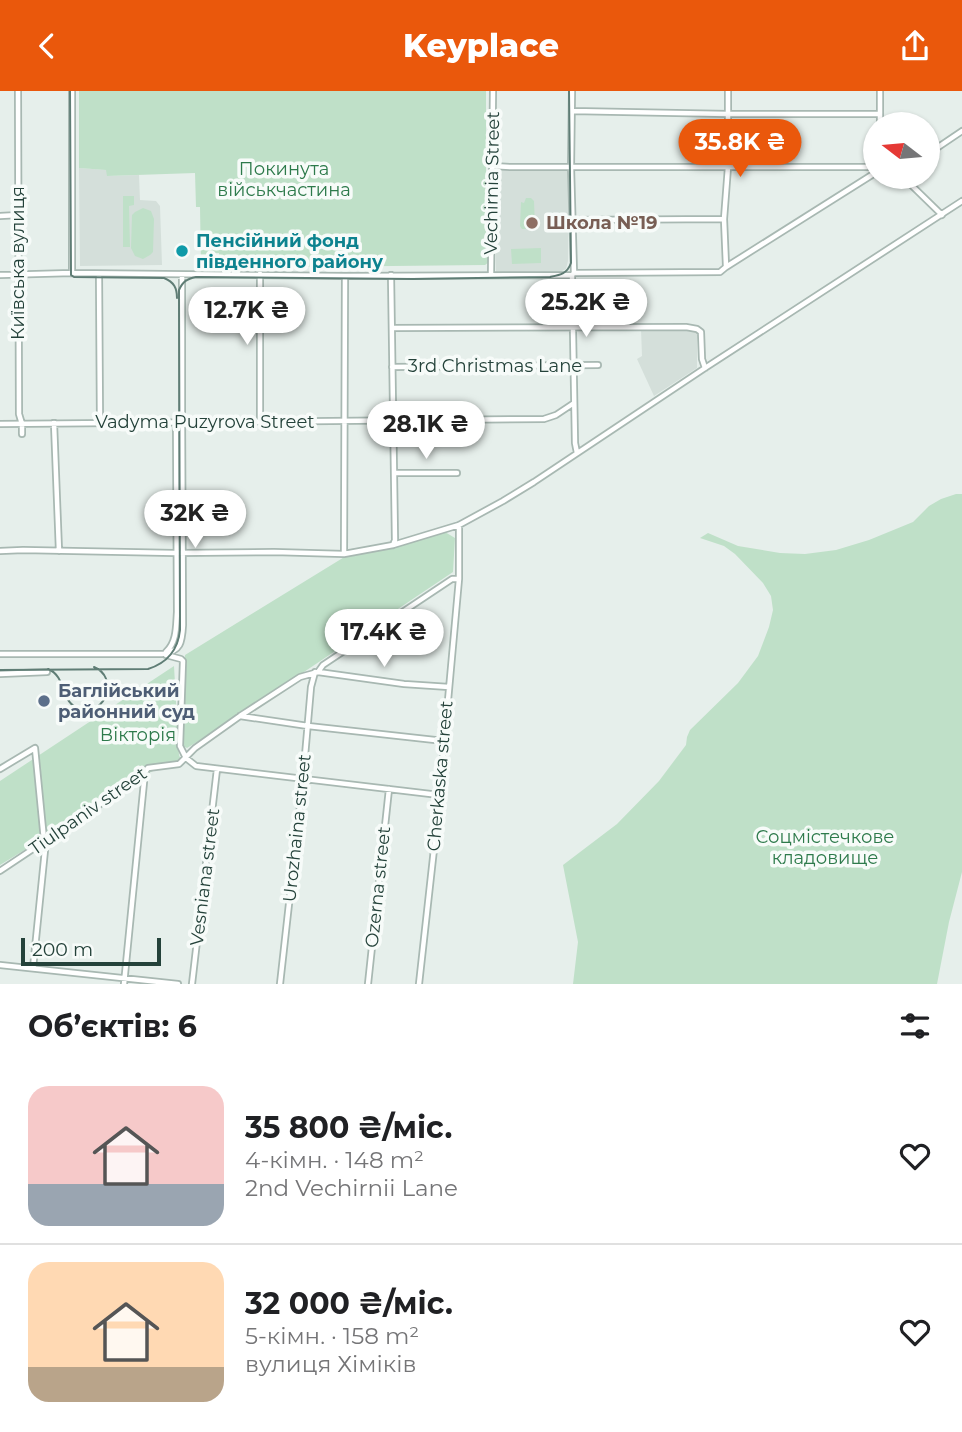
<!DOCTYPE html>
<html lang="uk">
<head>
<meta charset="utf-8">
<style>
  :root { --surface:#fff; --page:#f2f2f2; --text:#202124; --muted:#757577; --line:#e0e0e0; --accent:#ea580c }
  body { margin:0; font-family:Montserrat,sans-serif; background:var(--page); color:var(--text); height:100vh; display:flex; flex-direction:column; font-size:26px; white-space:nowrap }
  * { box-sizing:border-box; margin:0 }
  p { font-size:23px; color:var(--muted) }
  .icon { flex:none; width:38px; height:38px; fill:none; stroke:currentColor; stroke-width:2; stroke-linecap:round; stroke-linejoin:round }
  .map { position:relative; height:893px; overflow:hidden }
  .drawer { display:flex; flex-direction:column; background:var(--surface); flex:1 }
  .drawer>* { flex:none }
  .needle { width:46px; rotate:286deg }
  .tools { position:absolute; left:863px; top:21px; display:grid; gap:14px }
  .tools a { display:grid; place-items:center; width:77px; height:77px; border-radius:50%; background:var(--surface); box-shadow:0 2px 5px #0004; font-size:35px }
  .scale { position:absolute; left:21px; bottom:18px; width:140px; box-sizing:border-box; padding-left:7px; border:4px solid #24423a; border-top:0; font-size:19px; line-height:24px; white-space:nowrap; color:#24423a; -webkit-text-stroke:5px #f7fbf9; paint-order:stroke }
  .price { position:absolute; translate:-50% -60px; padding:0 16px; border-radius:24px; background:#fff; color:#222; font-size:23px; line-height:46px; filter:drop-shadow(0 2px 4px #0008) }
  .price::after { content:''; position:absolute; left:50%; top:42px; width:21px; height:16px; margin-left:-10px; background:inherit; clip-path:polygon(0 0,100% 0,50% 100%) }
  .price.selected { background:var(--accent); color:#fff }
  ul { padding:0; list-style:none }
  li { display:flex; align-items:center; gap:21px; height:175px; padding:0 28px }
  li+li { border-top:2px solid var(--line) }
  li span { display:grid; place-items:center; flex:none; width:196px; height:140px; border-radius:21px; color:#555 }
  li>.icon { margin-inline-start:auto }
  span .icon { width:84px; height:84px; fill:#fffc; stroke-width:1 }
  li b { font-size:30px }
  h2 { display:flex; justify-content:space-between; align-items:center; height:84px; padding:0 28px; font-size:30px }
  header { display:flex; justify-content:space-between; align-items:center; height:91px; padding:0 28px; background:var(--accent); color:#fff; font-size:32px; font-weight:800 }
  .map>svg:first-child { display:block }
  .built { fill:#d4dfda }
  .green { fill:#bfe0c8 }
  .lines { fill:none; stroke-linecap:round; stroke-linejoin:round }
  .minor-casing { stroke:#a8b8b2; stroke-width:8 }
  .minor { stroke:#fff; stroke-width:4.5 }
  .tram { stroke:#5f7d75; stroke-width:2 }
  .education-dot { fill:#8d6e63; stroke:#f7fbf9; stroke-width:2.5 }
  .culture-dot { fill:#0f9aa8; stroke:#f7fbf9; stroke-width:2.5 }
  .service-dot { fill:#5c6f8a; stroke:#f7fbf9; stroke-width:2.5 }
  .labels { text-anchor:middle; stroke-width:7; stroke-linejoin:round; paint-order:stroke }
  .park-label { font-size:18px; fill:#2d7a4b; stroke:#f7fbf9 }
  .street-label { font-size:18px; fill:#24423a; stroke:#f7fbf9 }
  .education-label { font-size:18px; font-weight:bold; fill:#785e54; stroke:#f7fbf9; text-anchor:start }
  .culture-label { font-size:18px; font-weight:bold; fill:#0d838f; stroke:#f7fbf9; text-anchor:start }
  .service-label { font-size:18px; font-weight:bold; fill:#4e5e75; stroke:#f7fbf9; text-anchor:start }
</style>
</head>
<body>
<header><svg class="icon" aria-label="back" viewBox="0 0 24 24"><path d="M15 5l-7 7 7 7"/></svg>Keyplace<svg class="icon" aria-label="share" viewBox="0 0 24 24"><path d="M12 15V3M7 8l5-5 5 5M5 13v7h14v-7"/></svg></header>
<div class="map">
<svg width="962" height="893" viewBox="0 0 962 893">
  <rect width="100%" height="100%" fill="#e6efeb"/>
  <path class="built" d="M79,77L107,79V85L139,84L140,109L156,110L160,115L162,174L80,175Z
    M495,77L569,78L568,170L566,178L560,181H496Z
    M641,238L697,240V277L654,305L637,268L642,265Z"/>
  <path class="green" d="M79,0H486V141L490,142L489,171L485,174L220,177L219,162H212V173H209L207,177H201L200,116H196L195,82L107,85L106,79L79,77Z
    M123,105H134V114L129,115L130,156H123Z
    M526,107H531L534,110L535,136L533,138H522L520,135L521,111L524,112Z
    M143,117L151,120L154,128L153,161L150,164L143,168L135,165L131,157L132,124L135,121Z
    M541,157V172L512,173L511,158Z
    M956,403H962V781L949,831L937,893H573L578,851L563,774L617,733L659,690L686,654L687,646L690,639L738,592L758,565L769,536L773,519L771,505L763,492L735,463L724,455L700,447L708,442L738,455L780,462L805,463L836,459L869,449L913,431L929,415L941,408Z
    M445,441L455,447L453,481L234,628L187,657L183,655L185,564L346,465L379,460Z
    M174,575L179,664L181,669C176,675 168,674 163,679H155L149,682V686L147,684L139,688L143,694L140,714H139L141,694L140,692L114,710L112,707L129,695L0,774V690Z"/>
  <g class="lines">
    <defs>
      <path id="minor" d="M18,0L19,323L22,333V343
        M72,0V182
        M572,0L571,76L574,182L572,184L575,352L577,362
        M880,0V33
        M572,20L728,23H880
        M928,63L962,40
        M493,75L510,76H875
        M903,86L942,124
        M0,125L18,124
        M572,129L724,128
        M726,175L724,128L728,76V0
        M574,182L720,181L726,176L875,82
        M99,183L100,331
        M260,183V330
        M491,183L493,0
        M0,184L72,182L345,185L572,184
        M391,184L395,449L393,454
        M392,237L686,236L697,238L701,241L702,268L705,277
        M392,276L598,274
        M180,326L182,323V184
        M54,332L59,460
        M0,333L544,328L556,324L574,312
        M394,382H457
        M0,460L23,459L175,462L274,461L344,463L393,454L459,434L503,410L534,391L705,277L962,110
        M344,463L345,185
        M166,561C177,551 176,535 177,521L176,331
        M0,563H162C181,561 182,551 183,534L182,323
        M166,564L181,568L183,570L180,655L186,667L196,675L439,704
        M318,581L404,593L449,596
        M0,583L47,581
        M240,625L308,635L444,650
        M0,678L35,657L45,759L33,877
        M0,780L141,686L148,677L179,673L195,657L240,625L300,586L318,581L323,574L452,488H459
        M0,874L178,893
        M124,893L144,691L141,686
        M192,893L217,678
        M280,893L303,688L311,596L315,581
        M368,893L389,698
        M419,893L437,731L459,488V434"/>
    </defs>
    <use href="#minor" class="minor-casing"/>
    <use href="#minor" class="minor"/>
    <path class="tram" d="M70,0L71,184L74,186L164,187C174,191 177,197 177,207
      M48,578C68,586 59,613 81,618C106,625 119,586 94,576
      M0,579L148,578C167,572 178,559 180,539L179,199C183,190 187,188 196,186L413,188L550,186C560,184 567,183 571,172L569,0"/>
  </g>
  <circle class="education-dot" cx="532" cy="132" r="7"/>
  <circle class="culture-dot" cx="182" cy="160" r="7"/>
  <circle class="service-dot" cx="44" cy="610" r="7"/>
  <g class="labels">
    <g class="park-label">
      <text x="284" y="84">Покинута<tspan x="284" dy="21">військчастина</tspan></text>
      <text x="138" y="650">Вікторія</text>
      <text x="825" y="752">Соцмістечкове<tspan x="825" dy="21">кладовище</tspan></text>
    </g>
    <g class="street-label">
      <text transform="translate(492 92) rotate(-89)" y="6">Vechirnia Street</text>
      <text transform="translate(18 172) rotate(-90)" y="6">Київська вулиця</text>
      <text x="495" y="281">3rd Christmas Lane</text>
      <text x="205" y="337">Vadyma Puzyrova Street</text>
      <text transform="translate(440 685) rotate(-85)" y="6">Cherkaska street</text>
      <text transform="translate(88 720) rotate(-35)" y="6">Tiulpaniv street</text>
      <text transform="translate(297 737) rotate(-84)" y="6">Urozhaina street</text>
      <text transform="translate(205 786) rotate(-83)" y="6">Vesniana street</text>
      <text transform="translate(378 796) rotate(-84)" y="6">Ozerna street</text>
    </g>
    <g class="education-label">
      <text x="546" y="138">Школа №19</text>
    </g>
    <g class="culture-label">
      <text x="196" y="156">Пенсійний фонд<tspan x="196" dy="21">південного району</tspan></text>
    </g>
    <g class="service-label">
      <text x="58" y="606">Баглійський<tspan x="58" dy="21">районний суд</tspan></text>
    </g>
  </g>
</svg>
<div class="tools">
<a><svg class="needle" viewBox="-14 -14 28 28"><path d="M0-13l5 13h-10z" fill="#e53935"/><path d="M0 13l5-13h-10z" fill="#757577"/></svg></a>
</div>
<div class="scale">200 m</div>
<b class="price selected" style="left:740px;top:88px">35.8K ₴</b>
<b class="price" style="left:586px;top:248px">25.2K ₴</b>
<b class="price" style="left:247px;top:256px">12.7K ₴</b>
<b class="price" style="left:426px;top:370px">28.1K ₴</b>
<b class="price" style="left:195px;top:459px">32K ₴</b>
<b class="price" style="left:384px;top:578px">17.4K ₴</b>
</div>
<section class="drawer">
<h2>Об’єктів: 6<svg class="icon" aria-label="filters" viewBox="0 0 24 24"><path d="M4 7h16M4 17h16"/><circle cx="9" cy="7" r="2"/><circle cx="15" cy="17" r="2"/></svg></h2>
<ul>
<li><span style="background:linear-gradient(#f6c9c9 70%,#9aa5b1 0)"><svg class="icon" aria-label="home" viewBox="0 0 24 24"><path d="M3 11l9-7 9 7M6 9v11h12V9"/></svg></span><div><b>35 800 ₴/міс.</b><p>4-кімн. · 148 m²</p><p>2nd Vechirnii Lane</p></div><svg class="icon" aria-label="heart" viewBox="0 0 24 24"><path d="M12 20l-8-8c-3-5 5-10 8-4 3-6 11-1 8 4z"/></svg></li>
<li><span style="background:linear-gradient(#ffd9b3 75%,#b9a48a 0)"><svg class="icon" aria-label="home" viewBox="0 0 24 24"><path d="M3 11l9-7 9 7M6 9v11h12V9"/></svg></span><div><b>32 000 ₴/міс.</b><p>5-кімн. · 158 m²</p><p>вулиця Хіміків</p></div><svg class="icon" aria-label="heart" viewBox="0 0 24 24"><path d="M12 20l-8-8c-3-5 5-10 8-4 3-6 11-1 8 4z"/></svg></li>
</ul>
</section>
</body>
</html>
